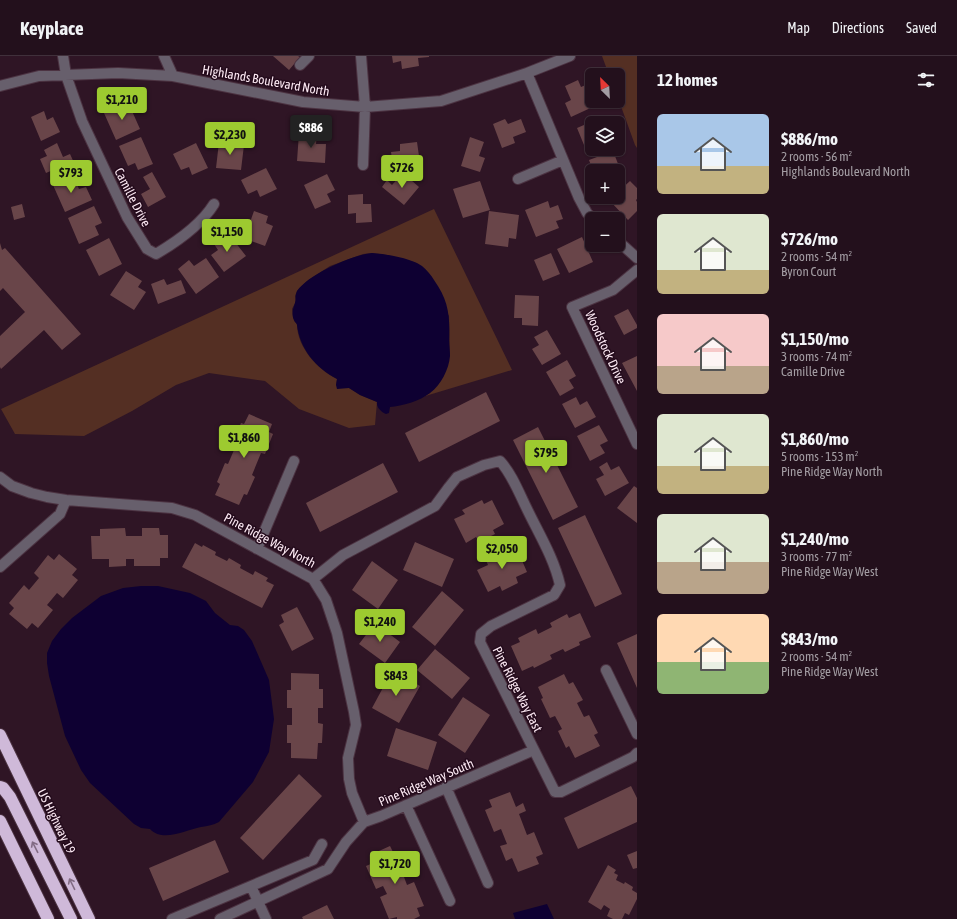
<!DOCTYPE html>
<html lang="en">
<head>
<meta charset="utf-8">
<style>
  :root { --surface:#23101c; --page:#2b1925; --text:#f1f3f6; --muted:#a39da3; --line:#40303b; --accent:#9dca30 }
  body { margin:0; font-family:"Asap Condensed",sans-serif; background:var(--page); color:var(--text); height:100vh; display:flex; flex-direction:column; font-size:15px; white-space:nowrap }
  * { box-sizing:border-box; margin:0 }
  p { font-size:13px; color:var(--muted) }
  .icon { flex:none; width:22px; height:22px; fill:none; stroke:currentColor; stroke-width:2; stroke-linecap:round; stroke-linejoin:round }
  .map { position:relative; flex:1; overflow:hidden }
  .panel { display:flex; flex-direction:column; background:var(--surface); width:320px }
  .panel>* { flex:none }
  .needle { width:26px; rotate:336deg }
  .tools { position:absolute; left:585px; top:12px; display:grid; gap:8px }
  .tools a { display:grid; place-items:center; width:40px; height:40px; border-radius:6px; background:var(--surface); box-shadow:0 1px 3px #0004,0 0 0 1px var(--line); font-size:20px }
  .price { position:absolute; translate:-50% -34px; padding:0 9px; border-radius:4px; background:var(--accent); color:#111; font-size:13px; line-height:26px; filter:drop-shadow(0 1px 2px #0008) }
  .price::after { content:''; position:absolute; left:50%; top:24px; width:12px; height:9px; margin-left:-6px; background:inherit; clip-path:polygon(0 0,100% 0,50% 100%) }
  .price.current { background:#222; color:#fff }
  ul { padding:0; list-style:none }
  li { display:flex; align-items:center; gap:12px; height:100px; padding:0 20px }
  li span { display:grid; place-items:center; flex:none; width:112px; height:80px; border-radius:6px; color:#555 }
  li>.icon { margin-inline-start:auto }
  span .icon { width:48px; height:48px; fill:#fffc; stroke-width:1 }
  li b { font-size:17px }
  h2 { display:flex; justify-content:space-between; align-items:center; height:48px; padding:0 20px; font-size:17px }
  header { display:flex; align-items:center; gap:24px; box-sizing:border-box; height:56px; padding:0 20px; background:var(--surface); border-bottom:1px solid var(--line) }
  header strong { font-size:19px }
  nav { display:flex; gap:22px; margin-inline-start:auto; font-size:14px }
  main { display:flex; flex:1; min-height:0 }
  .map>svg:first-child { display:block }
  .green { fill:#542f23 }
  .water { fill:#0e0032 }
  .building { fill:#694549 }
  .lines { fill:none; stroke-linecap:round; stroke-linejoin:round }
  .minor-casing { stroke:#4c3342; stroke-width:12 }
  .highway-casing { stroke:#4c3342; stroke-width:14 }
  .minor { stroke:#675f6c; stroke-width:10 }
  .highway { stroke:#cfb9d9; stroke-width:12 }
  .oneway { stroke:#826b84 }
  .labels { text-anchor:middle; stroke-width:3; stroke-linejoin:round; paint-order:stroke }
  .street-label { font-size:13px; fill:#fce9f3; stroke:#240b1c }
</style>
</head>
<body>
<header>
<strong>Keyplace</strong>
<nav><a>Map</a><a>Directions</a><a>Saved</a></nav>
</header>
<main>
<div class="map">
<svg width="637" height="863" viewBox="0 0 637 863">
  <rect width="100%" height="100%" fill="#2f1525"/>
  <path class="green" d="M602,0H637V92L635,89L618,42V19H609Z
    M434,153L512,314L422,341L430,337L450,299L449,260L417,207L387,199L372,197L363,198L330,210L307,225L297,235L295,240L296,245L292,253L294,265L297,268C297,291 317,313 337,323L336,329L342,332H349L360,339L377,346L375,369L349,372L299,353L265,325L209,317L176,329L132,355L84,380L15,378L1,353Z"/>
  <path class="water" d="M372,197C386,198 411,202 422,210C427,214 431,219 434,224C449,245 450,260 449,285C449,290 450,295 450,300C449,313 441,329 430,337C420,345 402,350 390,351L389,357L386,358C381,356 376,351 377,346L360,339L349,332L337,333L336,329L337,323C316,312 300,293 297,269C296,266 296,268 294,264C291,258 293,253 295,247C296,243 295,239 297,235C309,218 352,199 372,197Z
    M141,530H158L190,537L206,545L215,557L230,569L238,570L244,574L252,585L269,624L274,663L269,696L253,726L219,766C213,769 208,770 201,771C185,774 163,787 150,773L141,772L134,768L90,727L81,714L65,680L49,620L47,607V597L52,585L61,573L72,562L101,540L123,532Z
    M547,848L554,863H515L513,857Z"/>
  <path class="building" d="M273,0H298L300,1L289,14Z
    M392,0H429V1L418,2L419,10L402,13L401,5L393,7Z
    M578,24L581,31L588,28L592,37V45H595L597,49L571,61L565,47L571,44L565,30Z
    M128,46L140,73L116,84L104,57Z
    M44,55L47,64L53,61L60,76L41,85L31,61Z
    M600,62L602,67H592V86L584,89L577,72Z
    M505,63L508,68L521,63L526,76L513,81L515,87L502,92L493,68Z
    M299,77L317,78L316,88H326L325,107L297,105Z
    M141,81L153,108L138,114L135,107L128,110L119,90Z
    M470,81L484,86L479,100L485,102L480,116L461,110Z
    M219,86L244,89L241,114L216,112Z
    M417,86L420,107L393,110L391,96L400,95V88Z
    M57,87L63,101L70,98L76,111L56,121L53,114L46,117L40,103L47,100L44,94Z
    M196,87L208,112L192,119L189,111L181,114L173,98Z
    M613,95L624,123L618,125V115H593L589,104Z
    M266,112L277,133L260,141L257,134L248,138L241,124Z
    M152,116L166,141L148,151L141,138L150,133L143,121Z
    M403,117L419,131L404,149L382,131L387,124L392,129Z
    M327,118L335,134L327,138L331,146L315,153L304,129Z
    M73,120L79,133L86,131L92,144L65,156L53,129Z
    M480,125L490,154L463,162L453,133Z
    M630,125L637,132V143L636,144L637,146V155L628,164L609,144L612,141H618V136Z
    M363,138V148H371L372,166L356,167V157L348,158V139Z
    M548,145L550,152L558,149L563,163L556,165L559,172L536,181L525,154Z
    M22,148L25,161L14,164L11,151Z
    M94,150L102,167L95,170L99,179L79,188L68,162Z
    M254,155L268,160L266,167L273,170L265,190L237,180L242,166L249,169Z
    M489,155L519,159L516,183L509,182L508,191L485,188Z
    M228,177L246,200L224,216L211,199L218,194L214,188Z
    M582,181L593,206L569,217L557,193Z
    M109,182L122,208L99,220L86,194Z
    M0,187L2,194L5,192L81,278L62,294L44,274L1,313L0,311V280L25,256L3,232L0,235Z
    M551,197L560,218L543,225L534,204Z
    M206,202L219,221L196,238L178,213L189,204L194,210Z
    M126,215L142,225L138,231L146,236L134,254L110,239Z
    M164,223L167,229L181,224L186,237L158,248L151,228Z
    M515,239L539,240L538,270L522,269V262H514Z
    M628,253L637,269V272L624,279L614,260Z
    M547,274L561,298L542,309L532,293L539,289L534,281Z
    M637,300V335L622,307Z
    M567,304L576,320L569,324L574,332L560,340L546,316Z
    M486,336L500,365L419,406L405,377Z
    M576,341L580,349L587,345L596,361L575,372L562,348Z
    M249,358L272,368L269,376L273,378L265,398L261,397L252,419L255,421L247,439L244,438L239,449L215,439L220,428L217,426L225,407L228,408L237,387L233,386L241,367L244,368Z
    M599,369L608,385L600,389L605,397L590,405L577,380Z
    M538,371L578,451L553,464L513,384Z
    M607,406L611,414L619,410L629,427L605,440L596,423L604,419L599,411Z
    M383,407L398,436L320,476L306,447Z
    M634,430L637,432V467L617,452Z
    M482,444L484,448L492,444L504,468L493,474L495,478L479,486L476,481L466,487L454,463L465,458L462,454Z
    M585,459L622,538L595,551L558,472Z
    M125,472L126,480H142V472H159L160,479H168V502H160V510H134V503H126V510L109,511V503H92L91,480H100V473Z
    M415,486L454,503L442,531L403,514Z
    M195,487L202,491L203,489L216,496L215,499L227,505L229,502L241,509L240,512L253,519L255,515L268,522L266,525L274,529L262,552L182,511Z
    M517,493L527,516L516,521L518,527L502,535L500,530L488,536L477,514L488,509L485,502L503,494L505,498Z
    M59,498L77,513L72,519L78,524L63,542L57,537L47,549L53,554L38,572L32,567L27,573L9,558L14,552L9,547L24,529L29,534L39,522L34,517L48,499L54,504Z
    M372,505L398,524L378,553L352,534Z
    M442,535L464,554L435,590L412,571Z
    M297,551L314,583L292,595L279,569L284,566L281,559Z
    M580,557L591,581L579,586L580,589L565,596L563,593L550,599L552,603L534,612L533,610L522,615L511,590L520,586L518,582L536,573L538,578L552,571L550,567L567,558L569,562Z
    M375,567L400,586L385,607L359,588Z
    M637,578V632L617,587Z
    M435,593L470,622L452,643L417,614Z
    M392,615L420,630L399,667L372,652Z
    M291,617L319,618V633H323V652H318V667L323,668L322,687H318L317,703L291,702V687H287V669H292V652H287V634H291Z
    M564,618L569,628L573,626L583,644L577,647L584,661L589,659L598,677L594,679L600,690L575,702L569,690L566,692L558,675L562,673L555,660L550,662L541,643L543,642L538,631Z
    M463,641L490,659L465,697L438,679Z
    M396,672L437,686L428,714L387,700Z
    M299,718L322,740L263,804L240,782Z
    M631,730L637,742V766L578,793L564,762Z
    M510,736L516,751L523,747L526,755L519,758L527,779L534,776L543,798L536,801L539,808L518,816L512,802L506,805L500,790L507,788L501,773L494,776L485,754L492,751L489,744Z
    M215,784L229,816L163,845L149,812Z
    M390,790L394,798L400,795L410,818L404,821L407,829L414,826L424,850L417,852L420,860L414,863H397V861L389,863L380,841L387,838L383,830L376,833L366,810L373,807L370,799Z
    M637,795V812L633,813L627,799Z
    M608,809L616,814L614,817L618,819L616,824L624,828L625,826L633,831L632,834L637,837V843L629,859L625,857L622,863H613L607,860L610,853L604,849L601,854L588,846Z
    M327,849L334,863H303L302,861Z"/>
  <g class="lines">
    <defs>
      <path id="minor" d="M63,0L66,19L82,65L127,161L147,193L156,198C178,185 201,169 214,148
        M164,0L173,20
        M361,0L365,51L363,109
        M300,9L309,0
        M527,17L579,142L587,157L593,163
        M0,30L39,20L118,17L173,20L303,46L365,51L441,45L527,17L570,0
        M518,123L563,104
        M618,185L637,202
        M637,214L613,234L572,251L637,388
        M0,421L12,430L31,437L47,441L66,444L172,452L195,459L313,523L326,544L337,577L354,656L356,669L348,702L349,723L352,737L364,766
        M257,493L294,405
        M0,511L60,458L66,444
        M313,523L343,499L435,450L449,431L457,421L484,409L500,405C512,418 519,437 527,453C539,478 554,502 560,529L554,539L491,570L481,578L480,586L555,736H561L633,701L637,697
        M606,614L637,678
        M446,731L488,827
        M406,749L450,845
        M172,863L251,830
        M220,863L328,813L346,786L364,766L381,760L534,694
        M266,863L251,830L313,804L322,788"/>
      <path id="highway" d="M0,679L89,863
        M0,731L3,732L10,741L71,863
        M0,765L48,863"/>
    </defs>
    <use href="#minor" class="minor-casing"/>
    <use href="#highway" class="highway-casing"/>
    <use href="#minor" class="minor"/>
    <use href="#highway" class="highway"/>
  </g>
  <defs><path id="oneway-shaft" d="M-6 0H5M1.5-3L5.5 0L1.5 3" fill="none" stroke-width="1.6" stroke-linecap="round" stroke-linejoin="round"/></defs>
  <g class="oneway">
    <use href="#oneway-shaft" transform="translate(35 791) rotate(-117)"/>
    <use href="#oneway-shaft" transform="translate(72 828) rotate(-116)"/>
  </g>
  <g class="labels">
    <g class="street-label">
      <text transform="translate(266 24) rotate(10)" y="5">Highlands Boulevard North</text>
      <text transform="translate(133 141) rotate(63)" y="5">Camille Drive</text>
      <text transform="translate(606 291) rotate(65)" y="5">Woodstock Drive</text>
      <text transform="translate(270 484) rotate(28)" y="5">Pine Ridge Way North</text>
      <text transform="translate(518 633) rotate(63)" y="5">Pine Ridge Way East</text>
      <text transform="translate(426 726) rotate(-23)" y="5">Pine Ridge Way South</text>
      <text transform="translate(57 765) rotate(64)" y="5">US Highway 19</text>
    </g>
  </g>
</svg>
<div class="tools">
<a><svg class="needle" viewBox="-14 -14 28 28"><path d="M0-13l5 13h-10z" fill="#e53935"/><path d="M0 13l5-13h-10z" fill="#a39da3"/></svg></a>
<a><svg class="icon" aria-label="layers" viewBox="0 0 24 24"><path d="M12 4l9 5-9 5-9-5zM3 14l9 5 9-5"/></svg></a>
<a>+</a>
<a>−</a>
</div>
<b class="price" style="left:122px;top:65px">$1,210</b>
<b class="price current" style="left:311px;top:93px">$886</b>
<b class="price" style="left:230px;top:100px">$2,230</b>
<b class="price" style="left:402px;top:133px">$726</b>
<b class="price" style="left:71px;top:138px">$793</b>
<b class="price" style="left:227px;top:197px">$1,150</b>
<b class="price" style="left:244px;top:403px">$1,860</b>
<b class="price" style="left:546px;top:418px">$795</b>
<b class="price" style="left:502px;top:514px">$2,050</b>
<b class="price" style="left:380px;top:587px">$1,240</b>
<b class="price" style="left:396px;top:641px">$843</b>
<b class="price" style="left:395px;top:829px">$1,720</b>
</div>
<section class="panel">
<h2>12 homes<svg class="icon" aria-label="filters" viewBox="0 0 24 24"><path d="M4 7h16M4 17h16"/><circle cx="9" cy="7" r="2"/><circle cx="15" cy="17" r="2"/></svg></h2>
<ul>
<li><span style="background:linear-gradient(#a9c7e8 65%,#c2b280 0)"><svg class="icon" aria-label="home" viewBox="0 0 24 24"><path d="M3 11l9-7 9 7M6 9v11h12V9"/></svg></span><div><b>$886/mo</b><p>2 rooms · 56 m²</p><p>Highlands Boulevard North</p></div></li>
<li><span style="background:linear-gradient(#dfe7d0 70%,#c2b280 0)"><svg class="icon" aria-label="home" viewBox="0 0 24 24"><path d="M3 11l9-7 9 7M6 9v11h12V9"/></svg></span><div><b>$726/mo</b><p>2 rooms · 54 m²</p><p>Byron Court</p></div></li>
<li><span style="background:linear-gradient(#f6c9c9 65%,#b9a48a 0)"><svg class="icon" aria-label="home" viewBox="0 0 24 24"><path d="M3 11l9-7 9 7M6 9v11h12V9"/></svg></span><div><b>$1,150/mo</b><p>3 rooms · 74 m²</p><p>Camille Drive</p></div></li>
<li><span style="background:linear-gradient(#dfe7d0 65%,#c2b280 0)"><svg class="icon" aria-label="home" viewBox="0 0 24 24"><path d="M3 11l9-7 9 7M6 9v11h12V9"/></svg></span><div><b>$1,860/mo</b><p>5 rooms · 153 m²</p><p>Pine Ridge Way North</p></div></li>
<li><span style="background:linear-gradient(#dfe7d0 60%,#b9a48a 0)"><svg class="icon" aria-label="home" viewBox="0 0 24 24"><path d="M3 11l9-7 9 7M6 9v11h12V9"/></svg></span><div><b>$1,240/mo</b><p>3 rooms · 77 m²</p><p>Pine Ridge Way West</p></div></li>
<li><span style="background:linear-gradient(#ffd9b3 60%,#8fb573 0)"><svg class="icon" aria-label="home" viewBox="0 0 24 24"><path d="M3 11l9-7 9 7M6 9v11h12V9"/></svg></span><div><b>$843/mo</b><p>2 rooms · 54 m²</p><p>Pine Ridge Way West</p></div></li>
</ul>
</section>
</main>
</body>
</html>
